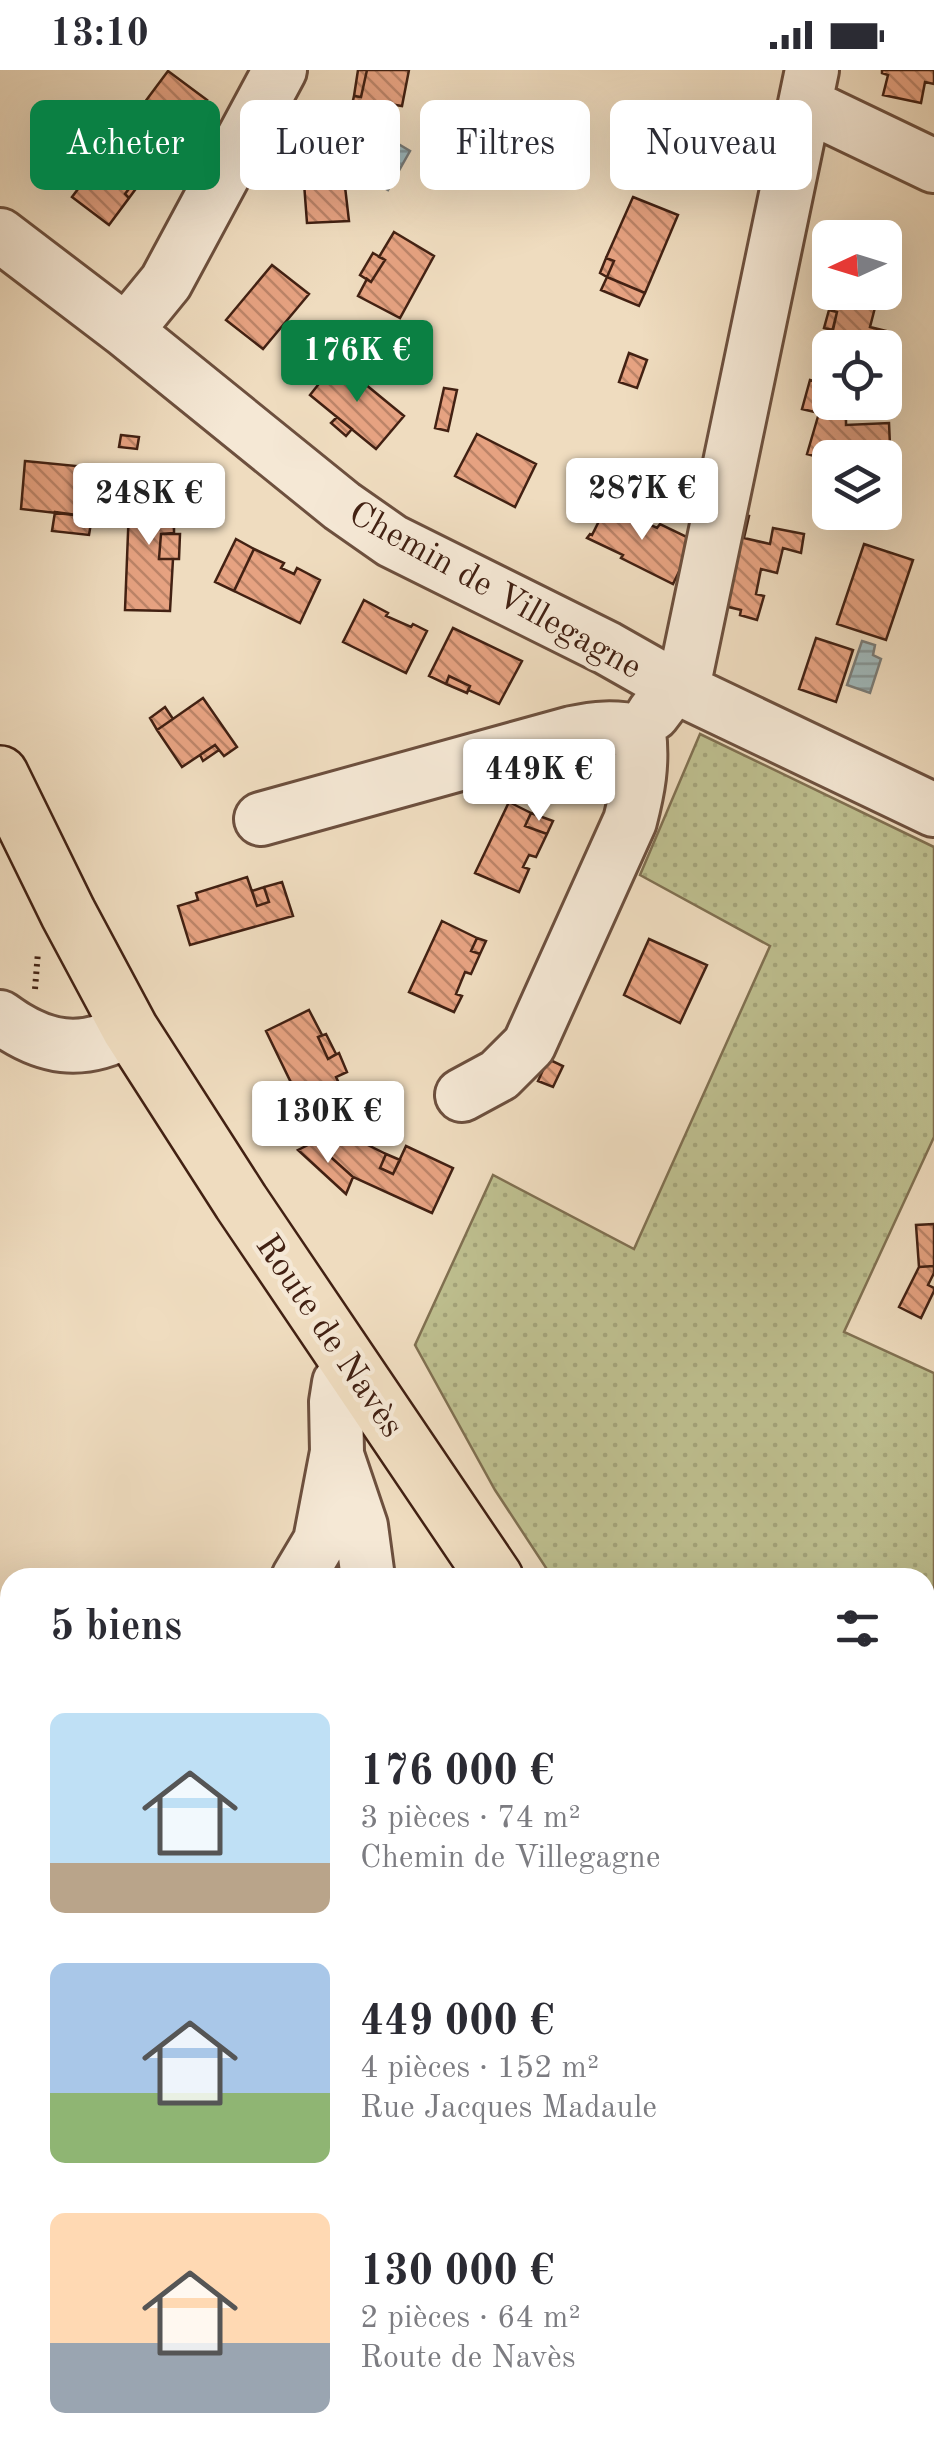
<!DOCTYPE html>
<html lang="fr">
<head>
<meta charset="utf-8">
<style>
  :root { --surface:#fff; --page:#f7f7f7; --text:#2b2b33; --muted:#7c7c81; --accent:#0b8043 }
  body { margin:0; font-family:"Old Standard TT",serif; background:var(--page); color:var(--text); height:100vh; display:flex; flex-direction:column; font-size:38px; white-space:nowrap }
  * { box-sizing:border-box; margin:0 }
  p { font-size:32px; color:var(--muted) }
  .icon { flex:none; width:55px; height:55px; fill:none; stroke:currentColor; stroke-width:2; stroke-linecap:round; stroke-linejoin:round }
  .map { position:relative; flex:1; overflow:hidden }
  .panel { position:absolute; left:0px; top:1498px; width:935px; height:892px; display:flex; flex-direction:column; background:var(--surface); border-radius:30px 30px 0 0; box-shadow:0 10px 40px #0002 }
  .panel>* { flex:none }
  .guide { position:absolute; left:30px; top:30px; width:875px; height:90px; display:flex; gap:20px }
  .needle { width:65px; rotate:266deg }
  .fabs { position:absolute; left:812px; top:150px; display:grid; gap:20px }
  .fabs a { display:grid; place-items:center; width:90px; height:90px; border-radius:15px; background:var(--surface); box-shadow:0 10px 40px #0002; font-size:50px }
  .price { position:absolute; translate:-50% -85px; padding:0 22px; border-radius:10px; background:#fff; color:#222; font-size:32px; line-height:65px; filter:drop-shadow(0 2px 5px #0008) }
  .price::after { content:''; position:absolute; left:50%; top:60px; width:30px; height:22px; margin-left:-15px; background:inherit; clip-path:polygon(0 0,100% 0,50% 100%) }
  .price.on { background:var(--accent); color:#fff }
  ul { padding:0; list-style:none }
  li { display:flex; align-items:center; gap:30px; height:250px; padding:0 50px }
  li span { display:grid; place-items:center; flex:none; width:280px; height:200px; border-radius:15px; color:#555 }
  li>.icon { margin-inline-start:auto }
  span .icon { width:120px; height:120px; fill:#fffc; stroke-width:1 }
  li b { font-size:42px }
  h2 { display:flex; justify-content:space-between; align-items:center; height:120px; padding:0 50px; font-size:42px }
  .tag { padding:0 35px; border-radius:15px; background:var(--surface); box-shadow:0 10px 40px #0002; font-size:35px; line-height:90px }
  .tag.on { background:var(--accent); color:#fff }
  .status { display:flex; justify-content:space-between; align-items:center; height:70px; padding:0 50px; background:var(--surface); direction:ltr }
  .status svg { height:28px; fill:currentColor }
  .map>svg:first-child { display:block }
  .grass { fill:url(#grass-dots); stroke:#807051; stroke-width:2.5 }
  .water { fill:url(#water-rules); stroke:#7a7c78; stroke-width:2.5 }
  .building { fill:url(#building-back-hatch); stroke:#422113; stroke-width:2.5 }
  .lines { fill:none; stroke-linecap:round; stroke-linejoin:round }
  .minor-casing { stroke:#6d503e; stroke-width:58 }
  .major-casing { stroke:#422113; stroke-width:60 }
  .path { stroke:#422113; stroke-width:6; stroke-dasharray:2.5 5; stroke-linecap:butt }
  .minor { stroke:#f5e8d5; stroke-width:52 }
  .major { stroke:#efdcbf; stroke-width:55 }
  .labels { text-anchor:middle; stroke-width:9; stroke-linejoin:round; paint-order:stroke }
  .street-label { font-size:35px; fill:#422113; stroke:#f5e8d5 }
</style>
</head>
<body>
<div class="status"><b>13:10</b><svg viewBox="0 0 49 12"><path d="M0 12V9h3v3zM5 12V6h3v6zM10 12V3h3v9zM15 12V0h3v12zM26 1h20v11H26zM47 4h2v5h-2z"/></svg></div>
<div class="map">
<svg width="934" height="2389" viewBox="0 0 934 2389">
  <defs>
    <pattern id="grass-dots" width="8" height="8" patternUnits="userSpaceOnUse" patternTransform="scale(2.5)"><rect width="8" height="8" fill="#bebf8f"/><path d="M2 2h.1M6 6h.1" fill="none" stroke="#a4a47a" stroke-width="1.8" stroke-linecap="round"/></pattern>
    <pattern id="water-rules" width="6" height="5" patternUnits="userSpaceOnUse" patternTransform="scale(2.5)"><rect width="6" height="5" fill="#9fb9bc"/><path d="M0 2.5h6" fill="none" stroke="#839698"/></pattern>
    <pattern id="building-back-hatch" width="6" height="6" patternUnits="userSpaceOnUse" patternTransform="scale(2.5)"><rect width="6" height="6" fill="#e6a281"/><path d="M-1 5l2 2M0 0l6 6M5-1l2 2" fill="none" stroke="#bc8468"/></pattern>
  </defs>
  <rect width="100%" height="100%" fill="#efdcbf"/>
  <filter id="stains"><feTurbulence type="fractalNoise" baseFrequency=".002" numOctaves="4"/><feColorMatrix values="0 0 0 0 .2 0 0 0 0 .09 0 0 0 0 .02 0 0 0 .5 -.17"/></filter>
  <radialGradient id="worn" r=".72"><stop offset=".6" stop-color="#630" stop-opacity="0"/><stop offset="1" stop-color="#630" stop-opacity=".3"/></radialGradient>
  <path class="grass" d="M700,664L934,777V1067L844,1262L934,1303V2097L925,2084V1508L552,1507L495,1420L415,1275L493,1105L634,1179L770,876L640,805Z"/>
  <path class="water" d="M385,66L410,81L388,120L368,109L382,85L379,75Z
    M862,571L875,575L873,585L881,589L870,623L847,615Z
    M0,2360L10,2365V2380H38L55,2389H0Z"/>
  <path class="building" d="M358,0H367L361,27L354,26Z
    M367,0H409L402,36L383,33L381,49L350,44L354,26L361,27Z
    M882,0H934V14L925,12L921,33L883,25L888,5L882,3Z
    M168,1L207,30L186,57L183,56L167,77L170,79L160,92L121,64Z
    M324,54L335,60L324,79L312,72Z
    M183,56L186,57L170,79L167,77Z
    M335,60L364,78L344,108L349,151L307,153L304,113L314,112L313,96Z
    M120,63L157,90L146,105L142,102L125,124L129,128L109,155L72,127Z
    M142,102L146,105L129,128L125,124Z
    M633,127L678,145L645,223L607,207L614,191L606,188Z
    M394,162L434,186L400,248L358,226L367,209L371,212L385,190L379,187Z
    M373,183L385,190L371,212L360,205Z
    M606,188L614,191L607,207L600,203Z
    M272,195L309,224L263,279L226,250Z
    M607,207L645,223L639,236L601,220Z
    M834,222H879L870,257L890,262L885,283V278H830V296L824,294L837,242L829,240Z
    M829,240L837,242L833,260L824,258Z
    M629,283L647,290L637,318L619,312Z
    M337,291L404,346L376,379L310,325Z
    M810,310L830,315V332H844L840,348L846,349V355L889,353L891,398H885V388H830V390L807,384L819,343L802,339Z
    M444,318L457,320L448,361L435,358Z
    M337,347L352,359L346,366L331,353Z
    M477,364L536,394L515,437L455,406Z
    M121,365L139,367L137,379L119,377Z
    M25,391L97,398L92,447L21,439Z
    M130,412L169,413L168,434H174V463L161,464L159,489H173L170,541L125,540Z
    M605,433L657,458L660,454L689,468L685,476L690,479L673,514L621,488L623,485L587,468L590,464L592,465L606,437Z
    M55,442L92,447L89,465L52,461Z
    M745,445L749,446L744,468L770,474L773,458L804,464L801,483L783,478L777,503L761,499L756,524L764,526L757,550L740,545L741,540L716,534Z
    M161,464H180L179,489H159Z
    M236,469L254,479L234,521L215,512Z
    M864,474L913,490L886,570L837,554Z
    M254,479L284,493L281,498L294,504L297,498L320,510L300,553L234,521Z
    M364,530L388,543L386,546L411,557L413,554L427,561L406,603L343,572Z
    M453,558L522,591L499,634L468,620L470,616L449,606L446,614L429,606Z
    M816,568L853,580L836,632L799,619Z
    M449,606L470,616L467,623L446,614Z
    M203,628L237,677L224,686L215,675L182,697L157,660Z
    M165,637L173,649L157,660L150,648Z
    M215,675L219,680L203,691L200,685Z
    M509,732L531,743L525,756L547,764L536,787L529,785L523,797L529,799L519,822L475,803Z
    M531,743L553,751L547,764L525,756Z
    M247,807L257,836L269,832L264,817L282,812L293,846L190,875L178,836L198,830L196,823Z
    M264,817L269,832L257,836L252,821Z
    M442,851L477,868L471,881L480,884L471,904L465,902L456,924L462,926L454,942L409,922Z
    M477,868L486,871L480,884L471,881Z
    M649,869L707,895L680,953L624,925Z
    M309,940L322,965L318,967L328,989L339,983L347,1002L336,1007L349,1034L305,1056L290,1026L296,1023L266,961Z
    M326,964L336,984L328,989L318,967Z
    M548,989L563,996L553,1017L538,1011Z
    M346,1036L354,1053L316,1071L309,1055Z
    M355,1053L368,1075L386,1084L380,1098L393,1104L406,1076L453,1098L432,1143L353,1107L314,1072Z
    M314,1072L353,1107L346,1124L298,1080Z
    M386,1084L400,1090L393,1104L380,1098Z
    M934,1154V1196L919,1197L916,1155Z
    M934,1196V1203L928,1215L934,1218V1221L921,1248L899,1237L919,1197Z
    M0,1903L10,1913V1924L0,1936Z
    M0,2033L10,2042V2091L0,2082Z
    M887,2380H900L906,2389H873Z"/>
  <g class="lines">
    <defs>
      <path id="minor" d="M805,37L817,40L934,96
        M0,165L126,261L342,436L392,471L607,578L674,616L934,740
        M126,261L166,212L280,0
        M653,644L687,599L812,0
        M261,749L572,663C595,658 615,656 639,662C643,694 638,720 630,751L529,975L499,1005L462,1025
        M0,947C43,979 82,986 130,959
        M338,1388L361,1456L368,1508
        M298,1508L320,1471L337,1382L336,1332L339,1313L355,1300
        M925,2308L934,2322
        M436,2380L443,2389"/>
      <path id="major" d="M0,704L68,843L130,959L241,1132L495,1508
        M925,2149L934,2162"/>
    </defs>
    <use href="#minor" class="minor-casing"/>
    <use href="#major" class="major-casing"/>
    <path class="path" d="M35,919L38,882"/>
    <use href="#minor" class="minor"/>
    <use href="#major" class="major"/>
  </g>
  <g class="labels">
    <g class="street-label">
      <text transform="translate(496 519) rotate(29)" y="12">Chemin de Villegagne</text>
      <text transform="translate(331 1265) rotate(56)" y="12">Route de Navès</text>
    </g>
  </g>
  <rect width="100%" height="100%" filter="url(#stains)"/>
  <rect width="100%" height="100%" fill="url(#worn)"/>
</svg>
<div class="fabs">
<a><svg class="needle" viewBox="-14 -14 28 28"><path d="M0-13l5 13h-10z" fill="#e53935"/><path d="M0 13l5-13h-10z" fill="#7c7c81"/></svg></a>
<a><svg class="icon" aria-label="locate" viewBox="0 0 24 24"><circle cx="12" cy="12" r="6"/><path d="M12 2v4M12 18v4M2 12h4M18 12h4"/></svg></a>
<a><svg class="icon" aria-label="layers" viewBox="0 0 24 24"><path d="M12 4l9 5-9 5-9-5zM3 14l9 5 9-5"/></svg></a>
</div>
<b class="price on" style="left:357px;top:335px">176K €</b>
<b class="price" style="left:642px;top:473px">287K €</b>
<b class="price" style="left:149px;top:478px">248K €</b>
<b class="price" style="left:539px;top:754px">449K €</b>
<b class="price" style="left:328px;top:1096px">130K €</b>
<div class="guide">
<a class="tag on">Acheter</a>
<a class="tag">Louer</a>
<a class="tag">Filtres</a>
<a class="tag">Nouveau</a>
</div>
<section class="panel">
<h2>5 biens<svg class="icon" aria-label="filters" viewBox="0 0 24 24"><path d="M4 7h16M4 17h16"/><circle cx="9" cy="7" r="2"/><circle cx="15" cy="17" r="2"/></svg></h2>
<ul>
<li><span style="background:linear-gradient(#bfe0f5 75%,#b9a48a 0)"><svg class="icon" aria-label="home" viewBox="0 0 24 24"><path d="M3 11l9-7 9 7M6 9v11h12V9"/></svg></span><div><b>176 000 €</b><p>3 pièces · 74 m²</p><p>Chemin de Villegagne</p></div></li>
<li><span style="background:linear-gradient(#a9c7e8 65%,#8fb573 0)"><svg class="icon" aria-label="home" viewBox="0 0 24 24"><path d="M3 11l9-7 9 7M6 9v11h12V9"/></svg></span><div><b>449 000 €</b><p>4 pièces · 152 m²</p><p>Rue Jacques Madaule</p></div></li>
<li><span style="background:linear-gradient(#ffd9b3 65%,#9aa5b1 0)"><svg class="icon" aria-label="home" viewBox="0 0 24 24"><path d="M3 11l9-7 9 7M6 9v11h12V9"/></svg></span><div><b>130 000 €</b><p>2 pièces · 64 m²</p><p>Route de Navès</p></div></li>
</ul>
</section>
</div>
</body>
</html>
